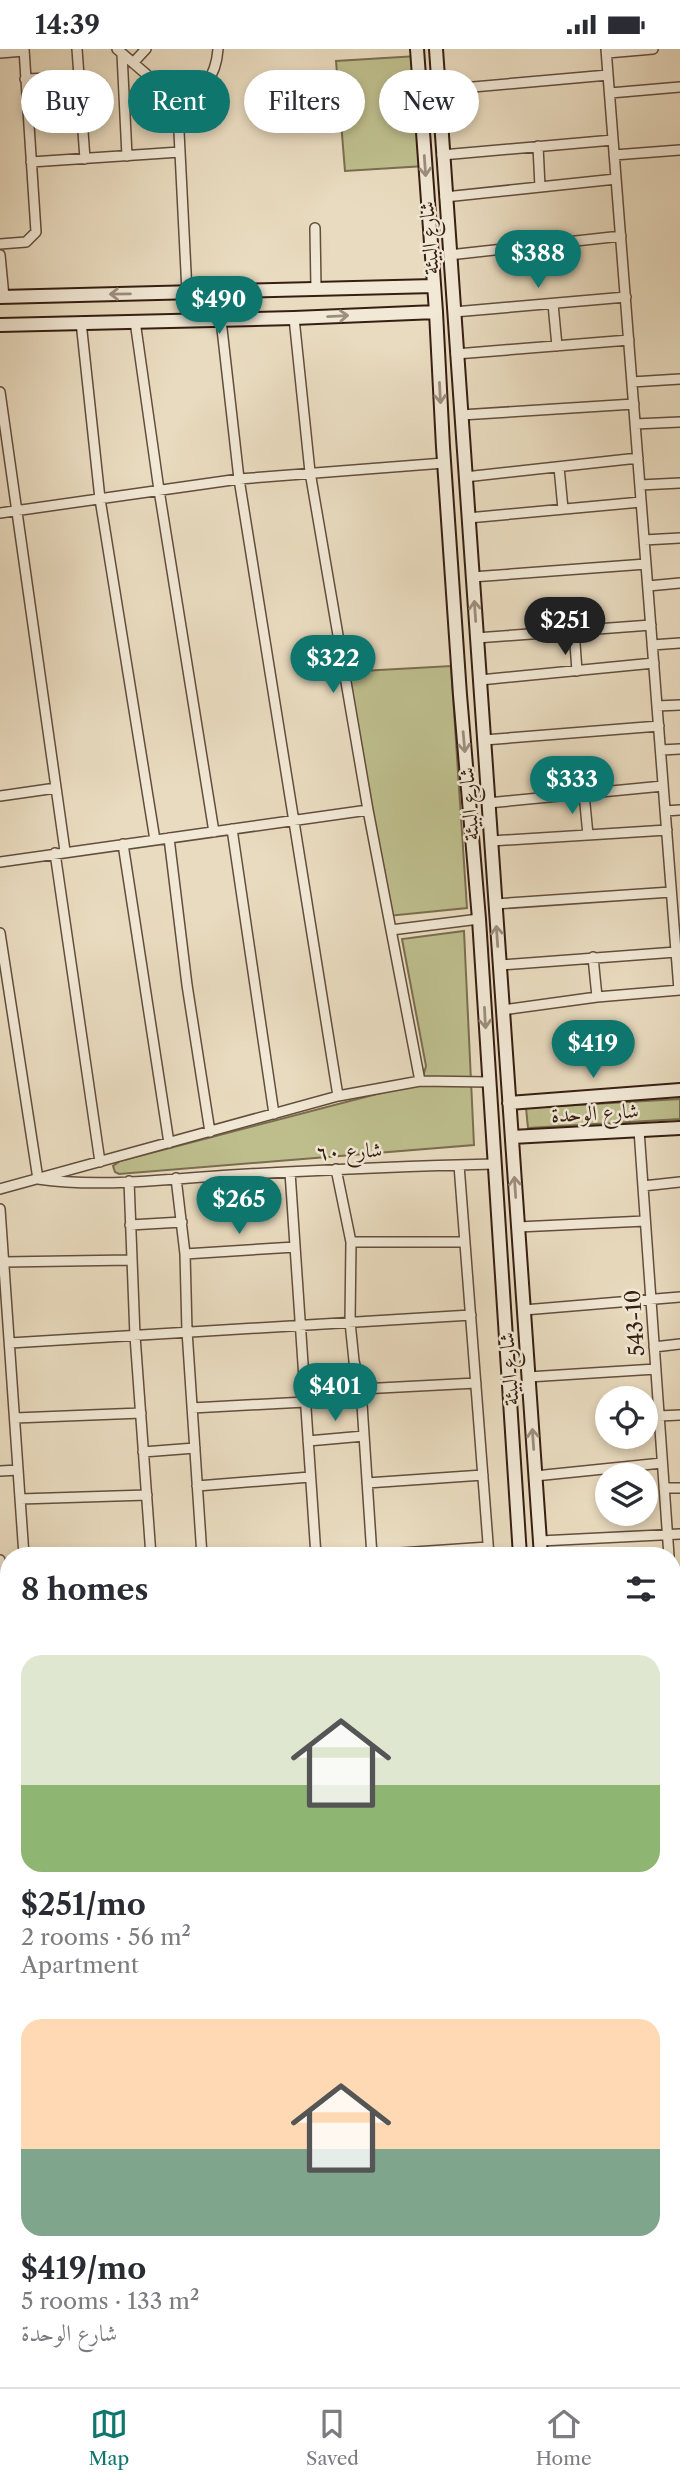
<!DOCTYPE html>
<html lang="en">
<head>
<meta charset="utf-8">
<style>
  :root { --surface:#fff; --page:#f2f2f3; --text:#2b2b33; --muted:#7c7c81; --line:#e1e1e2; --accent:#0f766e }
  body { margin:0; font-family:"Libre Caslon Text",Amiri,serif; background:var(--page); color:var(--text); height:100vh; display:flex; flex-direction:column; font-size:26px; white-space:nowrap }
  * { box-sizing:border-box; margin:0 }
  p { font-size:23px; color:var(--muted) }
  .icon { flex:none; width:38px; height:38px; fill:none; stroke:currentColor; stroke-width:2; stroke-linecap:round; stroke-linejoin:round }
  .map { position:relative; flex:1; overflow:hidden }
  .panel { position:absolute; left:0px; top:1498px; width:681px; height:840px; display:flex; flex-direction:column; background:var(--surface); border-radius:28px 28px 0 0; box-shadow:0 4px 10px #0003 }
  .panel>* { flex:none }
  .banner { position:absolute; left:21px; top:21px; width:639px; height:63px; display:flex; gap:14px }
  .fabs { position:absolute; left:595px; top:1337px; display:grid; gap:14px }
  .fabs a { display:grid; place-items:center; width:63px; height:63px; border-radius:50%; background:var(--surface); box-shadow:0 4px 10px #0003; font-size:35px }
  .price { position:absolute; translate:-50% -60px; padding:0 16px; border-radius:24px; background:var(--accent); color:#fff; font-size:23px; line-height:46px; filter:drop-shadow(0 2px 4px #0008) }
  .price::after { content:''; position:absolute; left:50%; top:42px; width:21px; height:16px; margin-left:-10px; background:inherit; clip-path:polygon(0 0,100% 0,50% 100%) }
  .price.selected { background:#222; color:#fff }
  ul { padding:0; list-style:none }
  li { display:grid; align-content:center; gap:14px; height:371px; padding:0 21px }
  li span { display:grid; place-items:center; height:217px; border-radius:21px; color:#555 }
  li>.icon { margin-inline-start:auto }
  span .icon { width:126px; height:126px; fill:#fffc; stroke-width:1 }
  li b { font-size:30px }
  h2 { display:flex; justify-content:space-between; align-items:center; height:84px; padding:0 21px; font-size:30px }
  .chip { padding:0 24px; border-radius:32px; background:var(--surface); box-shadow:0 4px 10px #0003; font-size:24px; line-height:63px }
  .chip.selected { background:var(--accent); color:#fff }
  .status { display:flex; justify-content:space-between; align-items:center; height:49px; padding:0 35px; background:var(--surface); direction:ltr }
  .status svg { height:19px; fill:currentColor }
  .dock { display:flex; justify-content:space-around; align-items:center; height:98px; border-top:2px solid var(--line); background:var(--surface); font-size:19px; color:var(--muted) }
  .dock a { display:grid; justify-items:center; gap:4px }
  .dock .selected { color:var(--accent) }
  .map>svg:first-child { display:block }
  .green { fill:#bebe8d; stroke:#7a6e50; stroke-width:2 }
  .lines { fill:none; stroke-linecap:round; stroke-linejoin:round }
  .street-casing { stroke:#634d3d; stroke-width:12 }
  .secondary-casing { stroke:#361e12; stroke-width:16 }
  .street { stroke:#f1e8d5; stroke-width:9 }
  .secondary { stroke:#f1e8d5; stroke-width:12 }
  .oneway { stroke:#9d8d7d }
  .labels { text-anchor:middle; stroke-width:5; stroke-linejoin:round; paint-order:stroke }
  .street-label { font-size:21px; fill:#361e12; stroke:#f1e8d5 }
</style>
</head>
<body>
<div class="status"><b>14:39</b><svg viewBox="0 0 49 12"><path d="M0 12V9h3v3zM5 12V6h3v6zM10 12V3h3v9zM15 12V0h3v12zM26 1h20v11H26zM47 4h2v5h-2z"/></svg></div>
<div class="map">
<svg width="680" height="2338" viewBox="0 0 680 2338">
  <rect width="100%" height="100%" fill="#e9dbbf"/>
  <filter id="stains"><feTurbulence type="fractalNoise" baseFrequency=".00286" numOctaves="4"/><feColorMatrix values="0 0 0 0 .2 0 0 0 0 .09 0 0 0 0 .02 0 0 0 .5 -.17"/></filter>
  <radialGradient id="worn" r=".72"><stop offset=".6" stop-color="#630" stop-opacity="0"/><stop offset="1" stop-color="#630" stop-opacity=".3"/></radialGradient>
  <path class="green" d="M417,7L425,117L345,122L336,12Z
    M451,617L467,859L388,867L344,623Z
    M464,882L474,1096L119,1125L115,1123L113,1117L120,1112L415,1035L424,1024L426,1017L402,890Z
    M680,1050V1070L528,1079L526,1059Z"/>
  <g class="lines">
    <defs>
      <path id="street" d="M77,0L85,110
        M117,0L167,43L178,63L187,243
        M606,0L679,941
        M0,4L24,2
        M607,4L653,0
        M122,5L127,107
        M133,14L146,0
        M25,30L78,28
        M439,41L608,26
        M610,44L680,38
        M178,63C200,44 216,31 218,0
        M538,97L540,138
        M442,106L613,91
        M614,106L680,101
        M31,113L180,103
        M445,148L616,130
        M315,179L316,240
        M0,195L26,193L36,183L24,0
        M0,206L4,248
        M449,206L621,187
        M553,255L557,297
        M454,263L626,248
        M221,271L239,430L338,1047
        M135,272L159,441L214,783
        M81,273L100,450L155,791
        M456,305L629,291
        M632,333L680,330
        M0,343L65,802
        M461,366L634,355
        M635,375L680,373
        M559,418L563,460
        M465,428L638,409
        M640,436L680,434
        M0,464L239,430L444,414
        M468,469L641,453
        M644,491L680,489
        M472,528L646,515
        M648,537L680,534
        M574,581L577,622
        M476,589L651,576
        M652,596L680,594
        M480,631L654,614
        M657,657L680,656
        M484,691L659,677
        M661,701L680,700
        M584,745L588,786
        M0,747L56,739
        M488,754L663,737
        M665,762L680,761
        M232,780L274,1065
        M169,789L187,936L210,1083
        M491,792L667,781
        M123,795L169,1094
        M55,804L100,1113
        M0,813L368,761
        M495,855L671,843
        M391,881L479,870
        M0,884L38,1130C101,1139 167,1130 231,1126C318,1121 406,1117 494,1115
        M593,908L597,948
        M500,916L676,903
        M503,961L597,948L680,941
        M420,1032L489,1033
        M639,1081L669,1507
        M459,1116L489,1507
        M336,1120L351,1193L350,1273L354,1312L361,1340L372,1507
        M290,1123L316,1507
        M176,1129L185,1205L187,1282L202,1507
        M129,1132L135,1287L151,1507
        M643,1137L680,1133
        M0,1140L338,1047L420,1032L368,761L310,423L294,269
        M0,1160L24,1507
        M130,1176L182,1173
        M518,1178L645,1172
        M351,1193H465
        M185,1205L295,1198
        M4,1213L131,1211
        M524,1261L680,1248
        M10,1294L471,1266
        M654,1298L680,1295
        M528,1328L656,1320
        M361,1340L476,1334
        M192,1359L305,1353
        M659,1367L680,1366
        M15,1369L141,1364
        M308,1392L364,1387
        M143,1403L195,1399
        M0,1422L18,1421
        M535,1427L662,1414
        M367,1434L483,1426
        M197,1437L310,1428
        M664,1439H680
        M20,1450L147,1446
        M540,1492L680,1485
        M356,1507L488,1498
        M0,1511L9,1635
        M672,1533H680
        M672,1555L680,1666
        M672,1794L680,1793
        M672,1863H680
        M0,1895H9
        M672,1943H680
        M0,1975H9
        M672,2031H680
        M0,2063H9
        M672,2102H680
        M672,2179L680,2178"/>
      <path id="secondary" d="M417,0L436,263L443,398L460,646L479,870L520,1507
        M436,0L541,1507
        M0,248L434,237
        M0,276L294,269L436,263
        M509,1054L680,1041
        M512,1088L680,1079
        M672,1667L680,1666
        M672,1697H680
        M0,1714H9
        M0,1744L9,1743
        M0,1857L9,1842
        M0,2101L9,2320
        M672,2270L680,2269
        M672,2316L680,2315
        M9,2329V2338
        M496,2331L520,2329"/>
    </defs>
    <use href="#street" class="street-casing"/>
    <use href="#secondary" class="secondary-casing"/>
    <use href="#street" class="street"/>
    <use href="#secondary" class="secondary"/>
  </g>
  <defs><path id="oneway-shaft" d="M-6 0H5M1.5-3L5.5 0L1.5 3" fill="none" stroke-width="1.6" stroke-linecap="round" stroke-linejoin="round" transform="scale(1.75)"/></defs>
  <g class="oneway">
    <use href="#oneway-shaft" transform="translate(425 117) rotate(86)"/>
    <use href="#oneway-shaft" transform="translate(120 245) rotate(179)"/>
    <use href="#oneway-shaft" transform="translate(338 267) rotate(-3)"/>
    <use href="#oneway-shaft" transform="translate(440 344) rotate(87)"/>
    <use href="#oneway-shaft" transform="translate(475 562) rotate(-94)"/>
    <use href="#oneway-shaft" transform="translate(464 693) rotate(85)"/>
    <use href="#oneway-shaft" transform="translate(497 887) rotate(-94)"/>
    <use href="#oneway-shaft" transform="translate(485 969) rotate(87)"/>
    <use href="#oneway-shaft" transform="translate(515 1138) rotate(-94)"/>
    <use href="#oneway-shaft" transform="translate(533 1390) rotate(-94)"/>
  </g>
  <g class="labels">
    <g class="street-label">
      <text transform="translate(429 189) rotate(-94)" y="7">شارع البيئة</text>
      <text transform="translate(469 755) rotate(-94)" y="7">شارع البيئة</text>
      <text transform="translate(595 1064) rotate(-3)" y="7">شارع الوحدة</text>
      <text transform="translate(349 1102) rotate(-2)" y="7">شارع ٦٠</text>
      <text transform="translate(635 1274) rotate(-94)" y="7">543-10</text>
      <text transform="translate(509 1320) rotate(-94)" y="7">شارع البيئة</text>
    </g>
  </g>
  <rect width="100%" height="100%" filter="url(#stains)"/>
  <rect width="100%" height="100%" fill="url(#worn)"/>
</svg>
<div class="fabs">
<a><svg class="icon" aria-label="locate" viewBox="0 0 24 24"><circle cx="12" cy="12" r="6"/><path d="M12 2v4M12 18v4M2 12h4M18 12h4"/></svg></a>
<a><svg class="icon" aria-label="layers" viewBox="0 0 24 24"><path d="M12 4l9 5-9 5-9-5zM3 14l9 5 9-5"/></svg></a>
</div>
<b class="price" style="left:538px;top:241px">$388</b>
<b class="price" style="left:219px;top:287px">$490</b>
<b class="price selected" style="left:565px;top:608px">$251</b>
<b class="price" style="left:333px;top:646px">$322</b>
<b class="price" style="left:572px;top:767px">$333</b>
<b class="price" style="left:593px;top:1031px">$419</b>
<b class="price" style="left:239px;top:1187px">$265</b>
<b class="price" style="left:335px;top:1374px">$401</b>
<div class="banner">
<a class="chip">Buy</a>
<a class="chip selected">Rent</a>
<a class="chip">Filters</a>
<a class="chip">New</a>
</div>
<section class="panel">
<h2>8 homes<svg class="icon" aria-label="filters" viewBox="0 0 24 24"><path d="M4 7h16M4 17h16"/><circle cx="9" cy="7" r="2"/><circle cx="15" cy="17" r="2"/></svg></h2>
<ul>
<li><span style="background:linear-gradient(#dfe7d0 60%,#8fb573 0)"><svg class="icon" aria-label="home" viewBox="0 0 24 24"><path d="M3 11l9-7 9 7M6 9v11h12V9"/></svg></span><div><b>$251/mo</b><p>2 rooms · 56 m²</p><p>Apartment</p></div></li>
<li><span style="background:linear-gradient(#ffd9b3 60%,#7fa58c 0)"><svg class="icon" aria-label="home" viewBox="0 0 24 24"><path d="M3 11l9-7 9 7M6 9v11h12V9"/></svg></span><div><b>$419/mo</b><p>5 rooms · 133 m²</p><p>شارع الوحدة</p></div></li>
</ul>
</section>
</div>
<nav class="dock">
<a class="selected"><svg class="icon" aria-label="map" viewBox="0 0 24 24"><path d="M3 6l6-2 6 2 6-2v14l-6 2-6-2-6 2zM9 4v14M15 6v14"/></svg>Map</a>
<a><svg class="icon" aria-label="saved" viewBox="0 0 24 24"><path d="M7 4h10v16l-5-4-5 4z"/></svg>Saved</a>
<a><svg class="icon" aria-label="home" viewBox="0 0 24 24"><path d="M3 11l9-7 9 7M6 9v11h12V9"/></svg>Home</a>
</nav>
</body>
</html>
